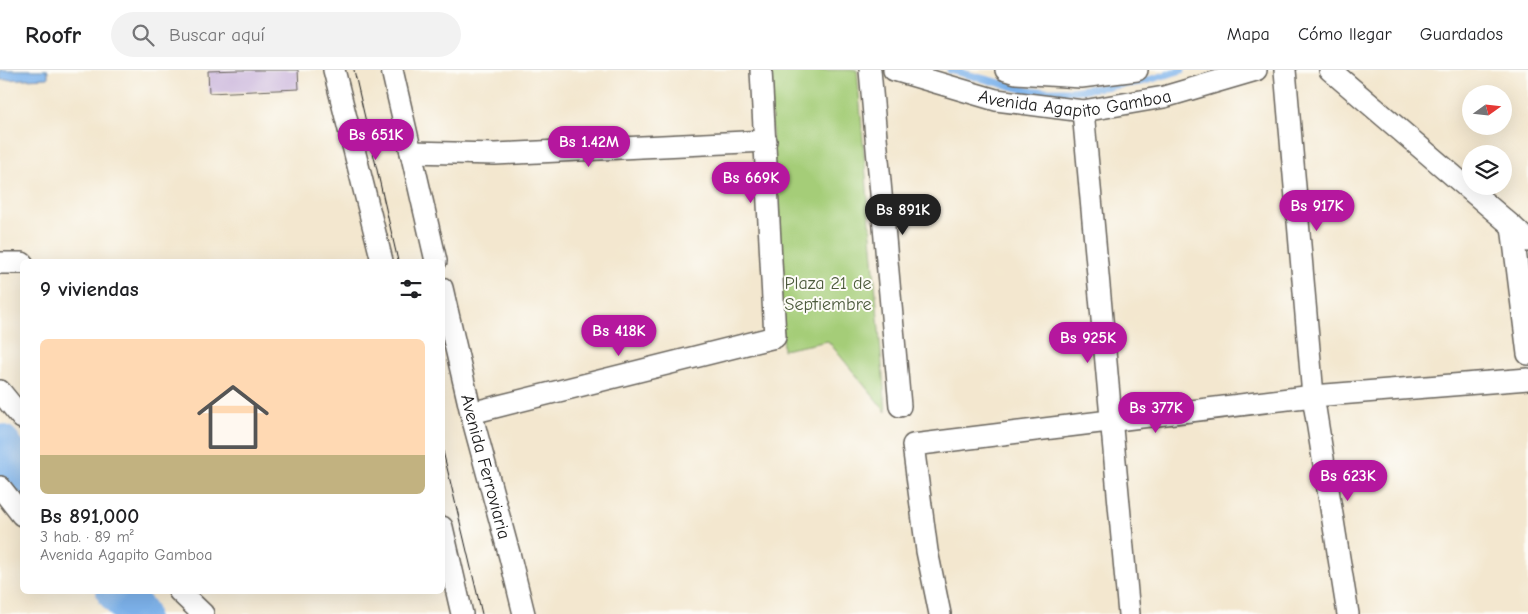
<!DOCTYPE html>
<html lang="es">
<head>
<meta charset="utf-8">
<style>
  :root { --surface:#fff; --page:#f2f2f2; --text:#202124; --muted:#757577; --line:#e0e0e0; --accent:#b5179e }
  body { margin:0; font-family:"Comic Neue",sans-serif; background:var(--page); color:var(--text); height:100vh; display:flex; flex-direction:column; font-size:19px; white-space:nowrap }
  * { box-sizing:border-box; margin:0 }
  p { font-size:16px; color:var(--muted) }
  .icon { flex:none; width:28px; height:28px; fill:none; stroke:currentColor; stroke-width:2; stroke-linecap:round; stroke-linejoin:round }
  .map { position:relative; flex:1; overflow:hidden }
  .side { position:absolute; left:20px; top:189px; width:425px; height:335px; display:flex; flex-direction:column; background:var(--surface); border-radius:8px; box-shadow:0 5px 20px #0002 }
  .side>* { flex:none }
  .needle { width:32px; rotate:75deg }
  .controls { position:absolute; left:1462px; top:15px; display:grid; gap:10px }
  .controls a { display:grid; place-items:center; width:50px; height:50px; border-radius:50%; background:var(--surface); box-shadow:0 5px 20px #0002; font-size:25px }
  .price { position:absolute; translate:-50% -42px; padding:0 11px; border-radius:18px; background:var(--accent); color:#fff; font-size:16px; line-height:32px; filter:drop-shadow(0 1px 2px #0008) }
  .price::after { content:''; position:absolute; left:50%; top:30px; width:15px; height:11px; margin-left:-8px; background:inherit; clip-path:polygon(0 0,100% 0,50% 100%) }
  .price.active { background:#222; color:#fff }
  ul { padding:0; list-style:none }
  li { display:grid; align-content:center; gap:10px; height:265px; padding:0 20px }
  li+li { border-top:1px solid var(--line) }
  li span { display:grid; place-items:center; height:155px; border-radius:8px; color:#555 }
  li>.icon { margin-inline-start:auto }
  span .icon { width:90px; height:90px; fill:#fffc; stroke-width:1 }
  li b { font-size:21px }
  h2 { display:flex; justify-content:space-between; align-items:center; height:60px; padding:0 20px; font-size:21px }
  header { display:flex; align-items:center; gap:30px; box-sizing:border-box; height:70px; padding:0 25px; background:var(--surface); border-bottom:1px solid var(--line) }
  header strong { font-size:24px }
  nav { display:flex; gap:28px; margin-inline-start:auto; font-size:18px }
  .search { width:350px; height:45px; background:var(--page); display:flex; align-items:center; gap:12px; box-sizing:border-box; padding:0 18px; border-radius:28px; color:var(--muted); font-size:19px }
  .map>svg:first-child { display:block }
  .green { fill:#a5cd78; stroke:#60744a }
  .water { fill:#7db2eb; stroke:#4c6784 }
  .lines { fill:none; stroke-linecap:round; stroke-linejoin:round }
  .stream { stroke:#7db2eb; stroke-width:7 }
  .river { stroke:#7db2eb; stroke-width:42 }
  .building { fill:#cab5dc }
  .minor-casing { stroke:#67635b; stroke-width:24 }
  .minor { stroke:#fff; stroke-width:21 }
  .tram { stroke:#1c1c1c; stroke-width:1 }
  .labels { text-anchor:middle; stroke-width:4; stroke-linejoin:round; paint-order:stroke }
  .street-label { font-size:18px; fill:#1c1c1c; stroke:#fdfcf7 }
  .park-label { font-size:18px; fill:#4c5a3c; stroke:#fdfcf7 }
</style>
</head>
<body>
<header>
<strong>Roofr</strong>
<div class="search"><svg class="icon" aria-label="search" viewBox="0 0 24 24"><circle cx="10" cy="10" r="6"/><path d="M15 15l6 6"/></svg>Buscar aquí</div>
<nav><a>Mapa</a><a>Cómo llegar</a><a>Guardados</a></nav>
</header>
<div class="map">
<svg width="1528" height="544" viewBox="0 0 1528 544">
  <rect width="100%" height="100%" fill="#fdfcf7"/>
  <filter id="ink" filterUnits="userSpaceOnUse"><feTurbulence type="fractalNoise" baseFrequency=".02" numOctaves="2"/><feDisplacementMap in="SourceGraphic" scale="10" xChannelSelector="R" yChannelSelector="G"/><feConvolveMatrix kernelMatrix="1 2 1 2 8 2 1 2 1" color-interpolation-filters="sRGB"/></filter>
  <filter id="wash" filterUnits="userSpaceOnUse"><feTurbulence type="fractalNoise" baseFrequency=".0096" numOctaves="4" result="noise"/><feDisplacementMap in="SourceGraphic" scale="20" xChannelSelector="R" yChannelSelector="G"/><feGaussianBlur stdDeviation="1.12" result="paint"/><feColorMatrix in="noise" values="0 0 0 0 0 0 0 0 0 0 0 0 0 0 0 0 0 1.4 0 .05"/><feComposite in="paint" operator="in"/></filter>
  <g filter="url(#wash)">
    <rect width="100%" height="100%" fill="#f3e7cf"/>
    <path class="green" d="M769,0H857L886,342L828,271L783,280Z"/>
    <path class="water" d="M0,0H48V8L0,10Z"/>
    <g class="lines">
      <path class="stream" d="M950,0L1030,21H1072L1142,12L1182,0"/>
      <path class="river" d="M0,375L22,405
        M117,521L137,544"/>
    </g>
    <g id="blocks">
      <path class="building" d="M239,0H298L299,19L209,23L208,1Z"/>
    </g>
  </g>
  <g filter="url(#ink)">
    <use href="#blocks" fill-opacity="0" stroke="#67635b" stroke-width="1"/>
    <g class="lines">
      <defs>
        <g id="minor">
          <path d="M334,0L382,191"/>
          <path d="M392,0L436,191"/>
          <path d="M870,0L900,336"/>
          <path id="s1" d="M894,0L996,30L1083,41L1164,27L1256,0"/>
          <path d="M1006,0L1016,3L1081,7L1137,0"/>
          <path d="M1285,0L1313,326L1348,544"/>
          <path d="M1330,0L1512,156L1528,171"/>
          <path d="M1083,41L1129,544"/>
          <path d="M411,82L495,84L766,71"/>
          <path d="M1512,156L1528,284"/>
          <path d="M0,193H22"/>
          <path id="s2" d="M442,218L471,343L510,487L524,544"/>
          <path d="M0,321L22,348"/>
          <path d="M471,343L775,267L761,0"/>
          <path d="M0,417L22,445"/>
          <path d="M442,457L462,544"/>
          <path d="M179,521L203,544"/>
          <path d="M940,544L927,481L913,375L1313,326L1528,309"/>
        </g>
      </defs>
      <use href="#minor" class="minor-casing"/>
      <use href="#minor" class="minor"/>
      <path class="tram" d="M354,0L398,191
        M442,377L482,544"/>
    </g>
  </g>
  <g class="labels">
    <g class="street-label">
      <text dy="6" stroke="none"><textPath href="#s1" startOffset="186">Avenida Agapito Gamboa</textPath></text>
      <text dy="6" stroke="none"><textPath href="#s2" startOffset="184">Avenida Ferroviaria</textPath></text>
    </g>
    <g class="park-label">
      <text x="828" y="219">Plaza 21 de<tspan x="828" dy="21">Septiembre</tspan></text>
    </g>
  </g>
</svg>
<div class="controls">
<a><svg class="needle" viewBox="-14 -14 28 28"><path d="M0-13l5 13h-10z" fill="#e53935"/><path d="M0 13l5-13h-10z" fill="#757577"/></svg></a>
<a><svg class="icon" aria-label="layers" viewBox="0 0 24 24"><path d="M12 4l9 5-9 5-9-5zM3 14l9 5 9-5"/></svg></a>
</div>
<b class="price" style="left:376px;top:91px">Bs 651K</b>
<b class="price" style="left:589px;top:98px">Bs 1.42M</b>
<b class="price" style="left:751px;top:134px">Bs 669K</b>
<b class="price" style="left:1317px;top:162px">Bs 917K</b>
<b class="price active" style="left:903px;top:166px">Bs 891K</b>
<b class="price" style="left:619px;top:287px">Bs 418K</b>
<b class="price" style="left:1088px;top:294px">Bs 925K</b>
<b class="price" style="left:1156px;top:364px">Bs 377K</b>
<b class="price" style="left:1348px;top:432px">Bs 623K</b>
<section class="side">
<h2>9 viviendas<svg class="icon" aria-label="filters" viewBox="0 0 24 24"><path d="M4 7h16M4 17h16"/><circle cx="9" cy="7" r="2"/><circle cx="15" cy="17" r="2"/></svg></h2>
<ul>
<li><span style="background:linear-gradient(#ffd9b3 75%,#c2b280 0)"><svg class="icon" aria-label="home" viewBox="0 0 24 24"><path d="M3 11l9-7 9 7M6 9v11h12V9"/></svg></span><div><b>Bs 891,000</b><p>3 hab. · 89 m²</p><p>Avenida Agapito Gamboa</p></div></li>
</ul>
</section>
</div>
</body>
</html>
